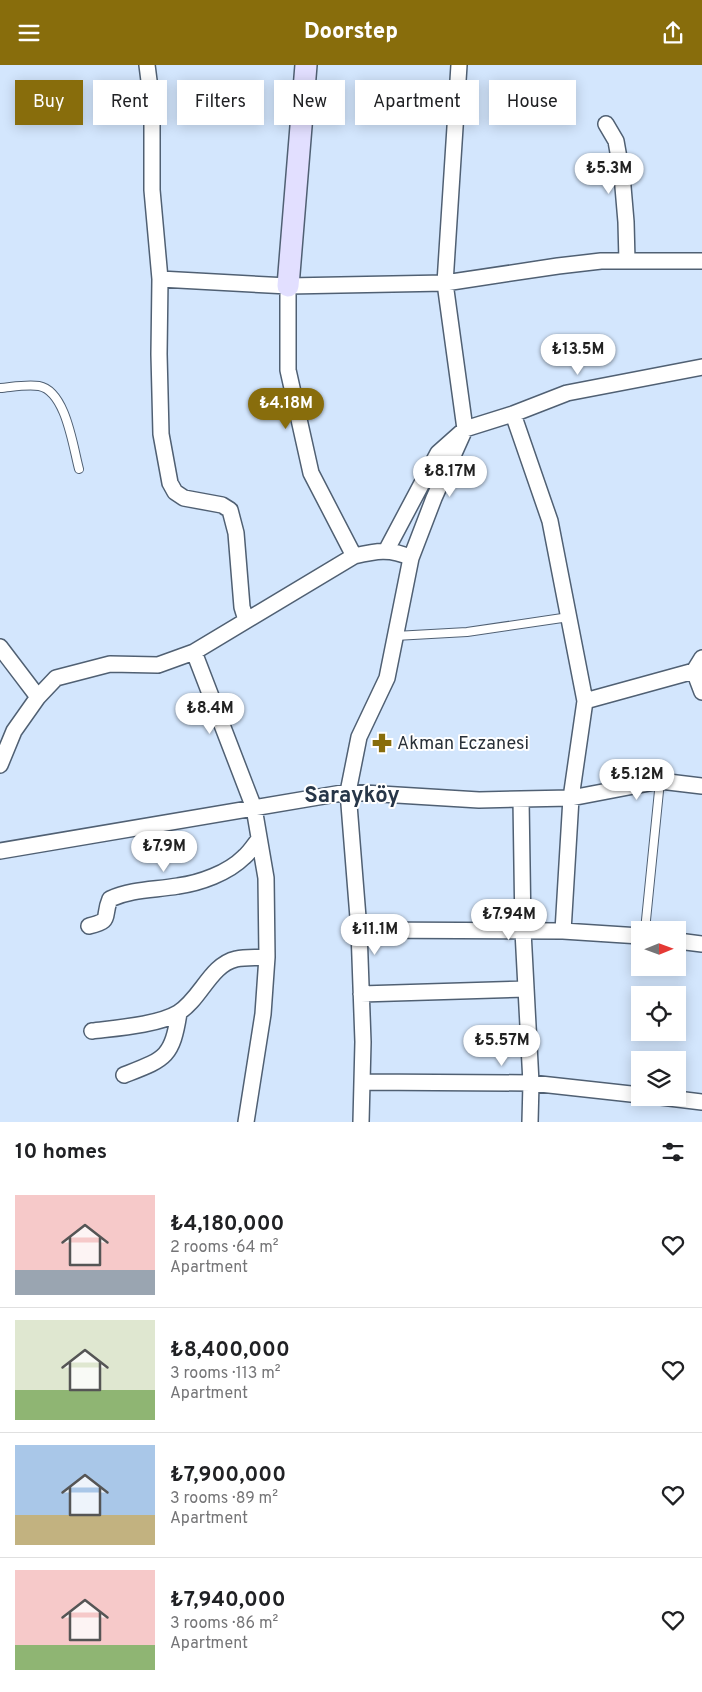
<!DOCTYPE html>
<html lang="en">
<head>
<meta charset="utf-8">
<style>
  :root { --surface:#fff; --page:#f6f6f6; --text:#202124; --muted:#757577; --line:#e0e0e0; --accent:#886d0c }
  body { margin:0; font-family:Overpass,sans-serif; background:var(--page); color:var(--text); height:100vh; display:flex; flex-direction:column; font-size:19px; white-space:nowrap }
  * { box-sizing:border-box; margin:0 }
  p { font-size:16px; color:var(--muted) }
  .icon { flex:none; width:28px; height:28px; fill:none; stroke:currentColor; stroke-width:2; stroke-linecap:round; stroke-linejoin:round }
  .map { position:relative; height:1057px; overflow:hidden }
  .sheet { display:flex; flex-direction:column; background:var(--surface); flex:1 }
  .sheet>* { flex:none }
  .hud { position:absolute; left:15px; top:15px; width:672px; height:45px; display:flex; gap:10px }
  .needle { width:32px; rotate:89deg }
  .controls { position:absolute; left:631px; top:856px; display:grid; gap:10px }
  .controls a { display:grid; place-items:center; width:55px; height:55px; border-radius:0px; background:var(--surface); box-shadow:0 2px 12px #0003; font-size:25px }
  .price { position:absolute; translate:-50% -42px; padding:0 11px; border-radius:18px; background:#fff; color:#222; font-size:16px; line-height:32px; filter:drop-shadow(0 1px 2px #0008) }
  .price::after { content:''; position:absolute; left:50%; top:30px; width:15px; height:11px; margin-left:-8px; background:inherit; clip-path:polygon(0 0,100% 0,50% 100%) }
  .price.on { background:var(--accent); color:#fff }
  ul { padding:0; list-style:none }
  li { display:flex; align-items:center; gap:15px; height:125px; padding:0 15px }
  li+li { border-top:1px solid var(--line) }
  li span { display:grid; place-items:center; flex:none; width:140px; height:100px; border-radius:0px; color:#555 }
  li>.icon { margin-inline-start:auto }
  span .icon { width:60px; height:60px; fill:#fffc; stroke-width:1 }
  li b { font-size:21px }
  h2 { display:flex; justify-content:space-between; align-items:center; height:60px; padding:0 15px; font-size:21px }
  .tag { padding:0 18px; border-radius:0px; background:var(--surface); box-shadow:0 2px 12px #0003; font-size:18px; line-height:45px }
  .tag.on { background:var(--accent); color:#fff }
  header { display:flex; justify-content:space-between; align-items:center; height:65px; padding:0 15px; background:var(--accent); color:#fff; font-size:22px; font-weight:800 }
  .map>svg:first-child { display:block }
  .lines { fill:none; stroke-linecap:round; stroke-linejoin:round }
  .lane-casing { stroke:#506073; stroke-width:10 }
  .street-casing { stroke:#506073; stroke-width:18 }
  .secondary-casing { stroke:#506073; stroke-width:24 }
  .lane { stroke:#fff; stroke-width:8 }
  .street { stroke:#fff; stroke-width:15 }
  .secondary { stroke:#e2dfff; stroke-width:21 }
  .labels { text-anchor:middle; stroke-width:4; stroke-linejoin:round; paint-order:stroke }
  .poi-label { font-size:18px; fill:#293039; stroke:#fff; text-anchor:start }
  .district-label { font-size:22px; font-weight:bold; fill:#273648; stroke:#fff }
</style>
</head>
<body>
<header><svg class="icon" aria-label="menu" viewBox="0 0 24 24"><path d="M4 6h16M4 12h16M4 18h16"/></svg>Doorstep<svg class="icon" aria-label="share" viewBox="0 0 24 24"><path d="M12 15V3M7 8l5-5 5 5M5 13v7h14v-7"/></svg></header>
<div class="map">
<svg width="702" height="1057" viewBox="0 0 702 1057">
  <rect width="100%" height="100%" fill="#d3e6fd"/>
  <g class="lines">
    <defs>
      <path id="lane" d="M0,323C12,322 27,319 39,321C66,326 73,382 79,404
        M395,571L467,567L569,552
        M645,865L660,716"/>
      <path id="street" d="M147,0L152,39V125L160,214L159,289L161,369L170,418L175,427L184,433L222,440L230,445L236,468L242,542L246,555
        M606,59L616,76L622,110L626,157L627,196
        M160,214L288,221L445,218L558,201L601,196H702
        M288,221V305L311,408L354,491
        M513,349L550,456L585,636L571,733L563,866
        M386,486L438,388L465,364L513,349L567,328L702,302
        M0,582L38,632
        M194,587L254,743L266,813L267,892L263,949L246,1057
        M702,593L694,606L702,627
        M585,636L694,606
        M0,700L14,666L38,632L56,613L110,599L158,600L194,587L354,491C376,486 390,483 411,493
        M521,734L523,866L531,1018L530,1057
        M0,786L348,727L479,735L571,733L660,716L702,721
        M89,861C113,855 102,853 110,834C132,824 155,825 178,821C200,818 228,808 244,792C250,787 254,780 259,774
        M359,865L563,866L640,871
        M678,876L702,879
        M361,929L526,924
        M92,966C116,963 158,960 178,948C201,934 210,900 236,894C246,892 257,893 267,892
        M124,1010C165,994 172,993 179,948
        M362,1017L531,1018L640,1030
        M661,1032L702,1037
        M361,1057L363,977L359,865L348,727L359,672L387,613L411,493L434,433L465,364L445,218L459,0"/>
      <path id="secondary" d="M288,221L306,0"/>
    </defs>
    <use href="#lane" class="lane-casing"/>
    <use href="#street" class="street-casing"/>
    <use href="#secondary" class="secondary-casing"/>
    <use href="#lane" class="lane"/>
    <use href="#street" class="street"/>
    <use href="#secondary" class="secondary"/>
  </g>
  <defs>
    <symbol id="pharmacy-bare" viewBox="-9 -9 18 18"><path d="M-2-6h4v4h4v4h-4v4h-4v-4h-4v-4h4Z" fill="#886d0c" stroke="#fff" stroke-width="2.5" paint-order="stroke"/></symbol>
  </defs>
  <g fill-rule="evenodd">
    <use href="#pharmacy-bare" x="368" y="664" width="28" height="28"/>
  </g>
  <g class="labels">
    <g class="poi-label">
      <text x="397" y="684">Akman Eczanesi</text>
    </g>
    <g class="district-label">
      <text x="352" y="737">Sarayköy</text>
    </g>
  </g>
</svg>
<div class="controls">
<a><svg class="needle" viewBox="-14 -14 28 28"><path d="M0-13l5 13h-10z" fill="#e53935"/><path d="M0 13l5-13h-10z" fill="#757577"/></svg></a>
<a><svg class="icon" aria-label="locate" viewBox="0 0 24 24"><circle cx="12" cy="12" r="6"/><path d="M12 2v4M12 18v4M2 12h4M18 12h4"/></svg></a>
<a><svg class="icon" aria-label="layers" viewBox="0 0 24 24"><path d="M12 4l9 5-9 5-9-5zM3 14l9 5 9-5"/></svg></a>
</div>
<b class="price" style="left:609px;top:130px">₺5.3M</b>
<b class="price" style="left:578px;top:311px">₺13.5M</b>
<b class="price on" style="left:286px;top:365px">₺4.18M</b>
<b class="price" style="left:450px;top:433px">₺8.17M</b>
<b class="price" style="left:210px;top:670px">₺8.4M</b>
<b class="price" style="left:637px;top:736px">₺5.12M</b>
<b class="price" style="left:164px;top:808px">₺7.9M</b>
<b class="price" style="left:509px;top:876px">₺7.94M</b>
<b class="price" style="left:375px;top:891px">₺11.1M</b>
<b class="price" style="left:502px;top:1002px">₺5.57M</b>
<div class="hud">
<a class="tag on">Buy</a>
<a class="tag">Rent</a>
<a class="tag">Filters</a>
<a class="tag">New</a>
<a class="tag">Apartment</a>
<a class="tag">House</a>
</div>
</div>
<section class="sheet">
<h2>10 homes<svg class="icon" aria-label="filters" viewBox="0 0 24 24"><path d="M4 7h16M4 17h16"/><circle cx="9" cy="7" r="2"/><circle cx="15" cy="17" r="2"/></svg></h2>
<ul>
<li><span style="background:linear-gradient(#f6c9c9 75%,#9aa5b1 0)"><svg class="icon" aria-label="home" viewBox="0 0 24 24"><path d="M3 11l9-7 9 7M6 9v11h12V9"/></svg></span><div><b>₺4,180,000</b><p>2 rooms · 64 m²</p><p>Apartment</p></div><svg class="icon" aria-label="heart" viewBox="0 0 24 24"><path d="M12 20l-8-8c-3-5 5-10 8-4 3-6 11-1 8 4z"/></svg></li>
<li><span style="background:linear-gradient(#dfe7d0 70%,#8fb573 0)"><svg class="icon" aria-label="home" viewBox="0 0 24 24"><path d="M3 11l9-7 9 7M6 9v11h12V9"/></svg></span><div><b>₺8,400,000</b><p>3 rooms · 113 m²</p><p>Apartment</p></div><svg class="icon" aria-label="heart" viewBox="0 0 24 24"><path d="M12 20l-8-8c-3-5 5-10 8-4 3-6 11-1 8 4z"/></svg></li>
<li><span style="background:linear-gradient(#a9c7e8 70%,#c2b280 0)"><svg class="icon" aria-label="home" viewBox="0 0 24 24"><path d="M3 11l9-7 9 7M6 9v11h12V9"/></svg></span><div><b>₺7,900,000</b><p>3 rooms · 89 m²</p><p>Apartment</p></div><svg class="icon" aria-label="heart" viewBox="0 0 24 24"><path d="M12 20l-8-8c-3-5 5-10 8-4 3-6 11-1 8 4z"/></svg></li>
<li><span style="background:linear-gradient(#f6c9c9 75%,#8fb573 0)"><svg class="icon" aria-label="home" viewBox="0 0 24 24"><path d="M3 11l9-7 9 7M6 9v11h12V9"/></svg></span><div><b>₺7,940,000</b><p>3 rooms · 86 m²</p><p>Apartment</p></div><svg class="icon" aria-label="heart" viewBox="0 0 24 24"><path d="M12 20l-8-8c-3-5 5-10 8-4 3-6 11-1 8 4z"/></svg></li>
</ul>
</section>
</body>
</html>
